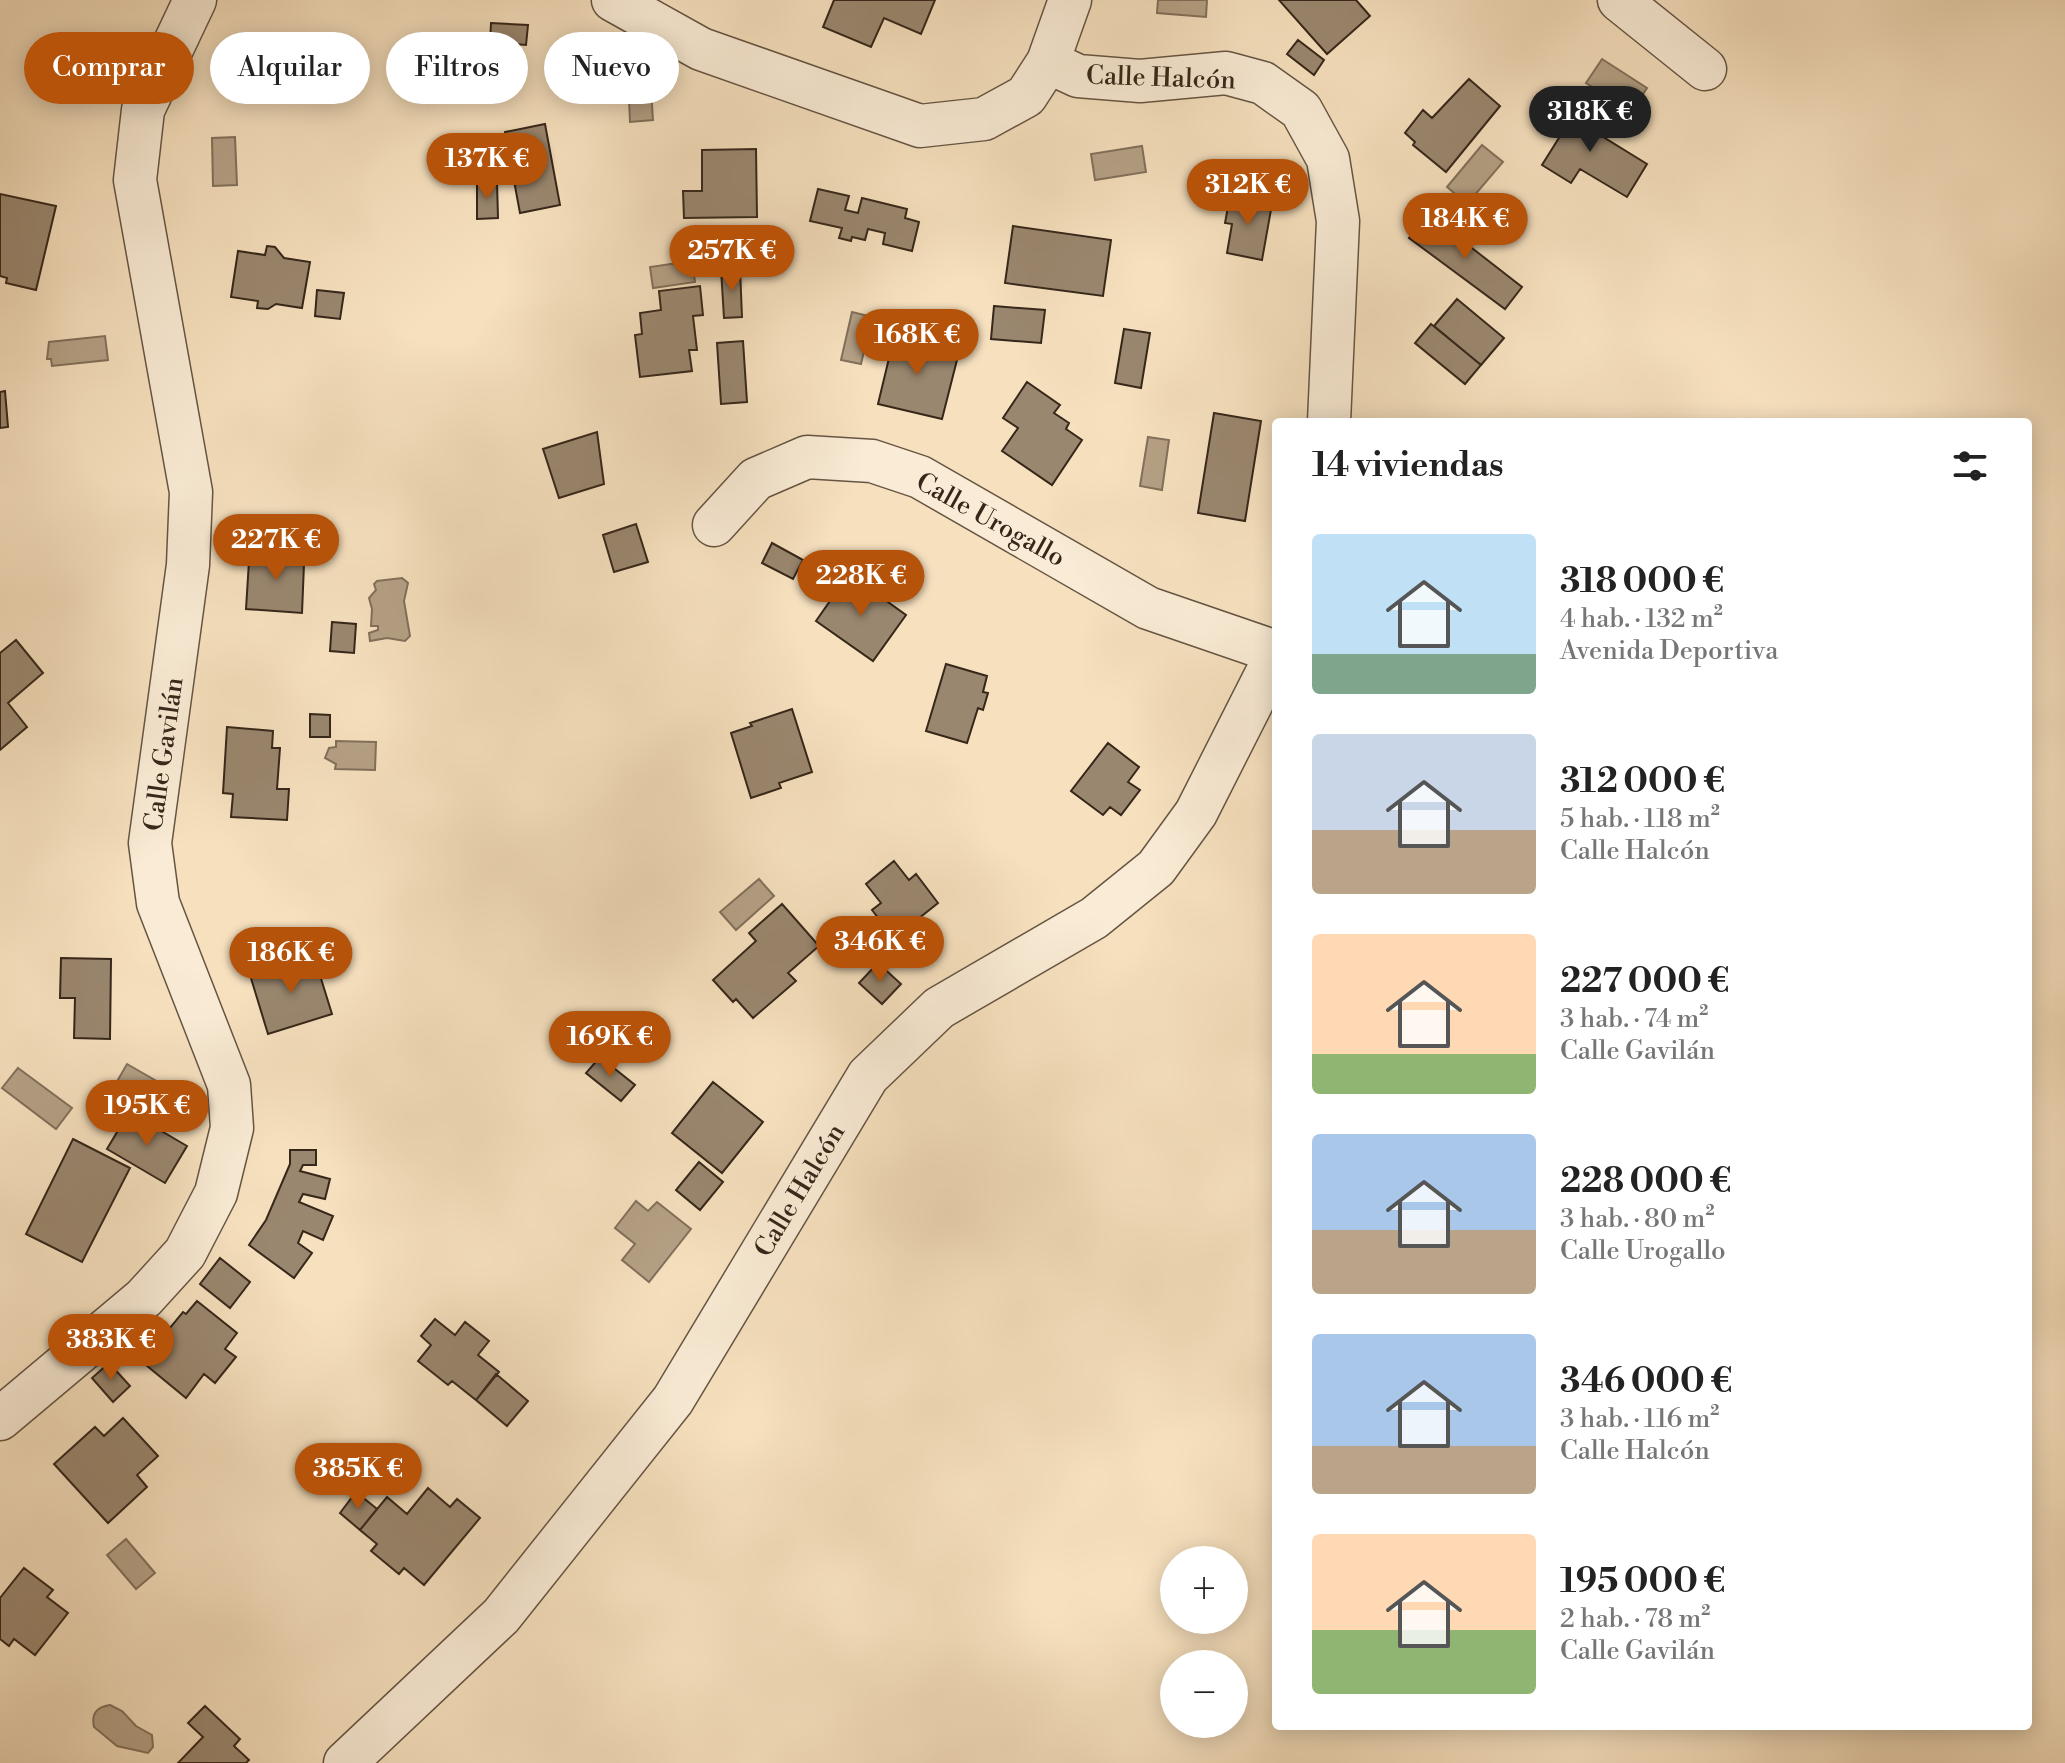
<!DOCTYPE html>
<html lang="es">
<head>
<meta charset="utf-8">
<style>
  :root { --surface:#fff; --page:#f2f2f2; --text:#222; --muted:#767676; --accent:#b45309 }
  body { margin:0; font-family:"Libre Bodoni",serif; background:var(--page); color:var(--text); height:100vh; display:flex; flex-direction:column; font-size:30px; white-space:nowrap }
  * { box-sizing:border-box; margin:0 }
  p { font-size:26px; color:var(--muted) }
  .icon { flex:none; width:44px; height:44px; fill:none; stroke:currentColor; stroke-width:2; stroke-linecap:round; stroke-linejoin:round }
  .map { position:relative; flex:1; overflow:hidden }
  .details { position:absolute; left:1272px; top:418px; width:760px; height:1312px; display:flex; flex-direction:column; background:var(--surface); border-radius:8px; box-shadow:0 4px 20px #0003 }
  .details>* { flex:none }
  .top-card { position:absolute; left:24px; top:32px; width:760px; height:72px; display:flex; gap:16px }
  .tools { position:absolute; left:1160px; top:1546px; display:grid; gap:16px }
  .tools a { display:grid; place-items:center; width:88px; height:88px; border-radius:50%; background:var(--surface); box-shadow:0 4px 20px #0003; font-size:40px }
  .price { position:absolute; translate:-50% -68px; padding:0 18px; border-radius:28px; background:var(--accent); color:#fff; font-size:26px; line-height:52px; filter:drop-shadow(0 2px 4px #0008) }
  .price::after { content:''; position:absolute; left:50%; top:48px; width:24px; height:18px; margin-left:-12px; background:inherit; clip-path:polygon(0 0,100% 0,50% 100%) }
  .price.selected { background:#222; color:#fff }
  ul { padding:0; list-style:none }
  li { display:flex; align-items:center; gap:24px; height:200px; padding:0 40px }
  li span { display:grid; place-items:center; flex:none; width:224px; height:160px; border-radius:8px; color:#555 }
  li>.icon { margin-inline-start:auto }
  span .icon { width:96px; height:96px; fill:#fffc; stroke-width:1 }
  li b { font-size:34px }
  h2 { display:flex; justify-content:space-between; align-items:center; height:96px; padding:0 40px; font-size:34px }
  .pill { padding:0 28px; border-radius:36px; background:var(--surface); box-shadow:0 4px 20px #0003; font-size:28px; line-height:72px }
  .pill.selected { background:var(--accent); color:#fff }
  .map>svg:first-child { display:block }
  .water { fill:#b5a186; stroke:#82705b; stroke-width:2 }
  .building { fill:#9a876f; stroke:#36271a; stroke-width:2 }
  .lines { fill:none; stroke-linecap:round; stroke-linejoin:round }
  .minor-casing { stroke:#665543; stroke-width:45 }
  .minor { stroke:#f9ebd5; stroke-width:42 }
  .labels { text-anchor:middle; stroke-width:6; stroke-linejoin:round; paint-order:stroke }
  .street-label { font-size:26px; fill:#36271a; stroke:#f9ebd5 }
</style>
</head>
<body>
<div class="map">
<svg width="2065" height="1763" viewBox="0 0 2065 1763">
  <rect width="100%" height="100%" fill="#f6e0be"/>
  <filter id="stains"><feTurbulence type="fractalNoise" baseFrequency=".0025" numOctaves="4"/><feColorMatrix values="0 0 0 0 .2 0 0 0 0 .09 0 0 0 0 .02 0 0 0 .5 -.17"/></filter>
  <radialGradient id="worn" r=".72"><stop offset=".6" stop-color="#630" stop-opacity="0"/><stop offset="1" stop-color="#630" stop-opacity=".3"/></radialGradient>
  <path class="water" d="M1158,0H1207L1206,17L1157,13Z
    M1602,59L1647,88L1631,112L1586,83Z
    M650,75L653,120L630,122L628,77Z
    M235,137L237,185L213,186L212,138Z
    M1482,145L1503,162L1467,204L1447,187Z
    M1142,146L1146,172L1095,180L1091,154Z
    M692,261L695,282L653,288L650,267Z
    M852,312L872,317L861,364L841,360Z
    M105,336L108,360L52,366L51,359H47L49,342Z
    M1148,437L1169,440L1162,490L1140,486Z
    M402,578L408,583L404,601L410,636L405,641L387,638L370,641L369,633L378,630V626H371L372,609L369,598L376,590L374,584L377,581Z
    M336,741L376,742L375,770L335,769L336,764L325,758L329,748L336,747Z
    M759,879L774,896L736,930L720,912Z
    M127,1064L174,1091L162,1112L115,1085Z
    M18,1068L72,1108L56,1129L2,1088Z
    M636,1201L648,1211L657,1202L691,1229L649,1282L622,1260L635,1244L615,1228Z
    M126,1539L155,1573L136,1589L107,1555Z
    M110,1705L122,1711L136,1726L152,1735L153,1747L148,1753L117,1746L94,1727C91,1713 97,1707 110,1705Z"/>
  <path class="building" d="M834,0H935L921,34L884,18L871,47L823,27Z
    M1279,0H1356L1370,16L1327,54Z
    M491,23L528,25L526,45L490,42Z
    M1298,40L1324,60L1314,75L1287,54Z
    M1469,79L1500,106L1446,172L1413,145L1415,142L1405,133L1423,110L1432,118Z
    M1558,104L1608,135L1605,138L1647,164L1627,197L1580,169L1571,183L1542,165L1562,133L1545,123Z
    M545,124L560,205L520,213L505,132Z
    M756,149L757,217L684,218L683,191H702V150Z
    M497,182L498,218L477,219V183Z
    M818,189L849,196L845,210L858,213L862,198L907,209L905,218L919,222L912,251L883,244L885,233L868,229L865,240L852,237L851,241L839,238L842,228L810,221Z
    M0,194L56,206L36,290L6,283L7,278L0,276Z
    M1230,196L1272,204L1262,260L1227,253L1232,224L1225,223Z
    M1427,213L1522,287L1505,309L1409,238Z
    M1013,226L1111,240L1103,296L1005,283Z
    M267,246L275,247L284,258L310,262L302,308L276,304L268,309L257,308L258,301L231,297L238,251L265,255Z
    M721,269H740L742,317L724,318Z
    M700,286L703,315L693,316L697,350H689L692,371L640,377L635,335L642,334L640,313L661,310L659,291Z
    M317,290L344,293L340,319L315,316Z
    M1457,299L1504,338L1481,365L1434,326Z
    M994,306L1045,310L1041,343L991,339Z
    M1431,324L1481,365L1465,384L1415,343Z
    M896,329L927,337L925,348L958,356L942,419L878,404Z
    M1124,329L1150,333L1141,388L1115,383Z
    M743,341L747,402L721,404L717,343Z
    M1027,382L1060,405L1054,413L1069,423L1066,429L1082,440L1052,485L1002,451L1018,428L1003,418Z
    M5,391L8,427L0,428V392Z
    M1214,413L1261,421L1245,521L1198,513Z
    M597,432L604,484L559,498L543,449Z
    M636,524L648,562L614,572L603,535Z
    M772,543L803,560L793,579L762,563Z
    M265,548L299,550L298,563L304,564L302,613L246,609L249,561H264Z
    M849,574L906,615L873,661L816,621Z
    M332,622L356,624L354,653L330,651Z
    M16,640L43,673L8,703L27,727L0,750V653Z
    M946,664L987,676L983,692L988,693L983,710L978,708L967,743L926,731Z
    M792,709L812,772L779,783L781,788L751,798L731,733L752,726L750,723Z
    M310,714L330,715V737H310Z
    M227,727L273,731L272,748H280L277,789H289L287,820L231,817L233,794L223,793Z
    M1108,743L1139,767L1128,782L1140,790L1121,815L1110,807L1103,815L1071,791Z
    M894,861L909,880L916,874L938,903L894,938L872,910L881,903L866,884Z
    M782,904L819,946L788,973L796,981L753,1018L736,999L733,1002L713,980L756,941L749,933Z
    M314,956L332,1014L268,1034L250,975Z
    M61,958L111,959L110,1039L74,1038L75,998H60Z
    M878,963L901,984L882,1004L859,983Z
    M600,1057L635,1085L621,1101L586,1073Z
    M713,1082L763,1122L722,1173L672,1133Z
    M129,1112L187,1146L165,1183L107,1149Z
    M73,1139L130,1168L82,1262L26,1234Z
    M290,1150H316V1165H303L300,1171L330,1179L325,1199L303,1194L299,1202L333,1216L323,1240L303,1231L298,1243L312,1253L294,1278L249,1245L266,1220L290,1164Z
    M699,1162L723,1182L700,1210L676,1190Z
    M220,1258L250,1282L230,1308L200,1284Z
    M197,1301L237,1333L225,1349L236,1357L215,1383L204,1374L186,1398L146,1365L158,1349L155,1346L183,1312L186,1314Z
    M435,1319L455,1335L465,1322L489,1341L478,1355L499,1372L476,1400L452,1381L448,1385L418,1361L431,1345L421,1336Z
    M109,1363L130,1386L113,1402L92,1378Z
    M496,1374L528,1401L507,1426L476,1400Z
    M123,1418L158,1456L137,1475L147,1487L108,1523L54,1464L95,1427L104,1436Z
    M428,1488L450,1507L457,1499L480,1518L424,1585L404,1568L399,1574L371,1551L377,1544L360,1530L387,1497L407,1514Z
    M356,1492L377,1509L360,1530L340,1513Z
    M24,1568L53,1590L47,1597L68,1613L35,1655L14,1639L9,1646L0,1639V1598Z
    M205,1706L240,1739L234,1746L249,1760L246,1763H178L203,1737L188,1723Z"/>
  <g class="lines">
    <defs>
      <path id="minor" d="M613,0L701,49L920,126L984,119L1026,96L1048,62
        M1070,0L1048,62L1078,76L1140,81L1226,73L1263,83L1301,110L1328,159L1338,221L1329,422
        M1619,0L1705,69
        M714,525L756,479L807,457L872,461L920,477L1148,608L1276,652
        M0,1419L144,1298L185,1253L216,1193L232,1128L229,1085L158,903L150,843L188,565L191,492L135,180L143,110L195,0
        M345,1763L501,1616L673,1400L868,1076L939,1008L1094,918L1156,868L1196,813L1276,655"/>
    </defs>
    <use href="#minor" class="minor-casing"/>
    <use href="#minor" class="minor"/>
  </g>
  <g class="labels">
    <g class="street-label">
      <text transform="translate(1161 77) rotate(2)" y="9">Calle Halcón</text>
      <text transform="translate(991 519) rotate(29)" y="9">Calle Urogallo</text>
      <text transform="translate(163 754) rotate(-82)" y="9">Calle Gavilán</text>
      <text transform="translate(799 1190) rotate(-59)" y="9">Calle Halcón</text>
    </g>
  </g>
  <rect width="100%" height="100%" filter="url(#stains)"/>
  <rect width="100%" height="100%" fill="url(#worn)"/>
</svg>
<div class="tools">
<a>+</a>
<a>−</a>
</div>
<b class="price selected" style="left:1590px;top:154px">318K €</b>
<b class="price" style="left:487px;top:201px">137K €</b>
<b class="price" style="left:1248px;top:227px">312K €</b>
<b class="price" style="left:1465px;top:261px">184K €</b>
<b class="price" style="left:732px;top:293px">257K €</b>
<b class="price" style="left:917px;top:377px">168K €</b>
<b class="price" style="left:276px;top:582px">227K €</b>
<b class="price" style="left:861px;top:618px">228K €</b>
<b class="price" style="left:880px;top:984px">346K €</b>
<b class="price" style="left:291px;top:995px">186K €</b>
<b class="price" style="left:610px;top:1079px">169K €</b>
<b class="price" style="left:147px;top:1148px">195K €</b>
<b class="price" style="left:111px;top:1382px">383K €</b>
<b class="price" style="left:358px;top:1511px">385K €</b>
<div class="top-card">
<a class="pill selected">Comprar</a>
<a class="pill">Alquilar</a>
<a class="pill">Filtros</a>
<a class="pill">Nuevo</a>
</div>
<section class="details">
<h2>14 viviendas<svg class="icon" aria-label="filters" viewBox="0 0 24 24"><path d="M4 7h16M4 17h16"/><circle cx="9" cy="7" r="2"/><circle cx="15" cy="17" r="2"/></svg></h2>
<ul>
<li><span style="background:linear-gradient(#bfe0f5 75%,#7fa58c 0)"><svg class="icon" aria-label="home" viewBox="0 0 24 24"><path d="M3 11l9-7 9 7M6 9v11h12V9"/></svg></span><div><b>318 000 €</b><p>4 hab. · 132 m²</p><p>Avenida Deportiva</p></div></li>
<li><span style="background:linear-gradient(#c9d6e8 60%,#b9a48a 0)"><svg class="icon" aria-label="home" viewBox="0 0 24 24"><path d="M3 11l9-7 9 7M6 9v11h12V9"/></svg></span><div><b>312 000 €</b><p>5 hab. · 118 m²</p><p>Calle Halcón</p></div></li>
<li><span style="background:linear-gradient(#ffd9b3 75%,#8fb573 0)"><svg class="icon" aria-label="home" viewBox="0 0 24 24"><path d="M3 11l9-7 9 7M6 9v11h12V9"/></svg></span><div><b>227 000 €</b><p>3 hab. · 74 m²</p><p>Calle Gavilán</p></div></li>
<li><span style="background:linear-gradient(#a9c7e8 60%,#b9a48a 0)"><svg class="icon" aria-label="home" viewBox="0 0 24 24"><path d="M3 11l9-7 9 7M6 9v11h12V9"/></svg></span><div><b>228 000 €</b><p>3 hab. · 80 m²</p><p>Calle Urogallo</p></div></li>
<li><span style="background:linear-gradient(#a9c7e8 70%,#b9a48a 0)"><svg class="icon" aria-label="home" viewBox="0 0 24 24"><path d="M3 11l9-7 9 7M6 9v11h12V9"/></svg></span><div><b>346 000 €</b><p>3 hab. · 116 m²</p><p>Calle Halcón</p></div></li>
<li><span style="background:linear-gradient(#ffd9b3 60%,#8fb573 0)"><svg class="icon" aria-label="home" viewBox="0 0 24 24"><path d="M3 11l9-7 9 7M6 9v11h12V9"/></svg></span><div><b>195 000 €</b><p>2 hab. · 78 m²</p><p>Calle Gavilán</p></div></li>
</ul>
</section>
</div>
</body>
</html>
